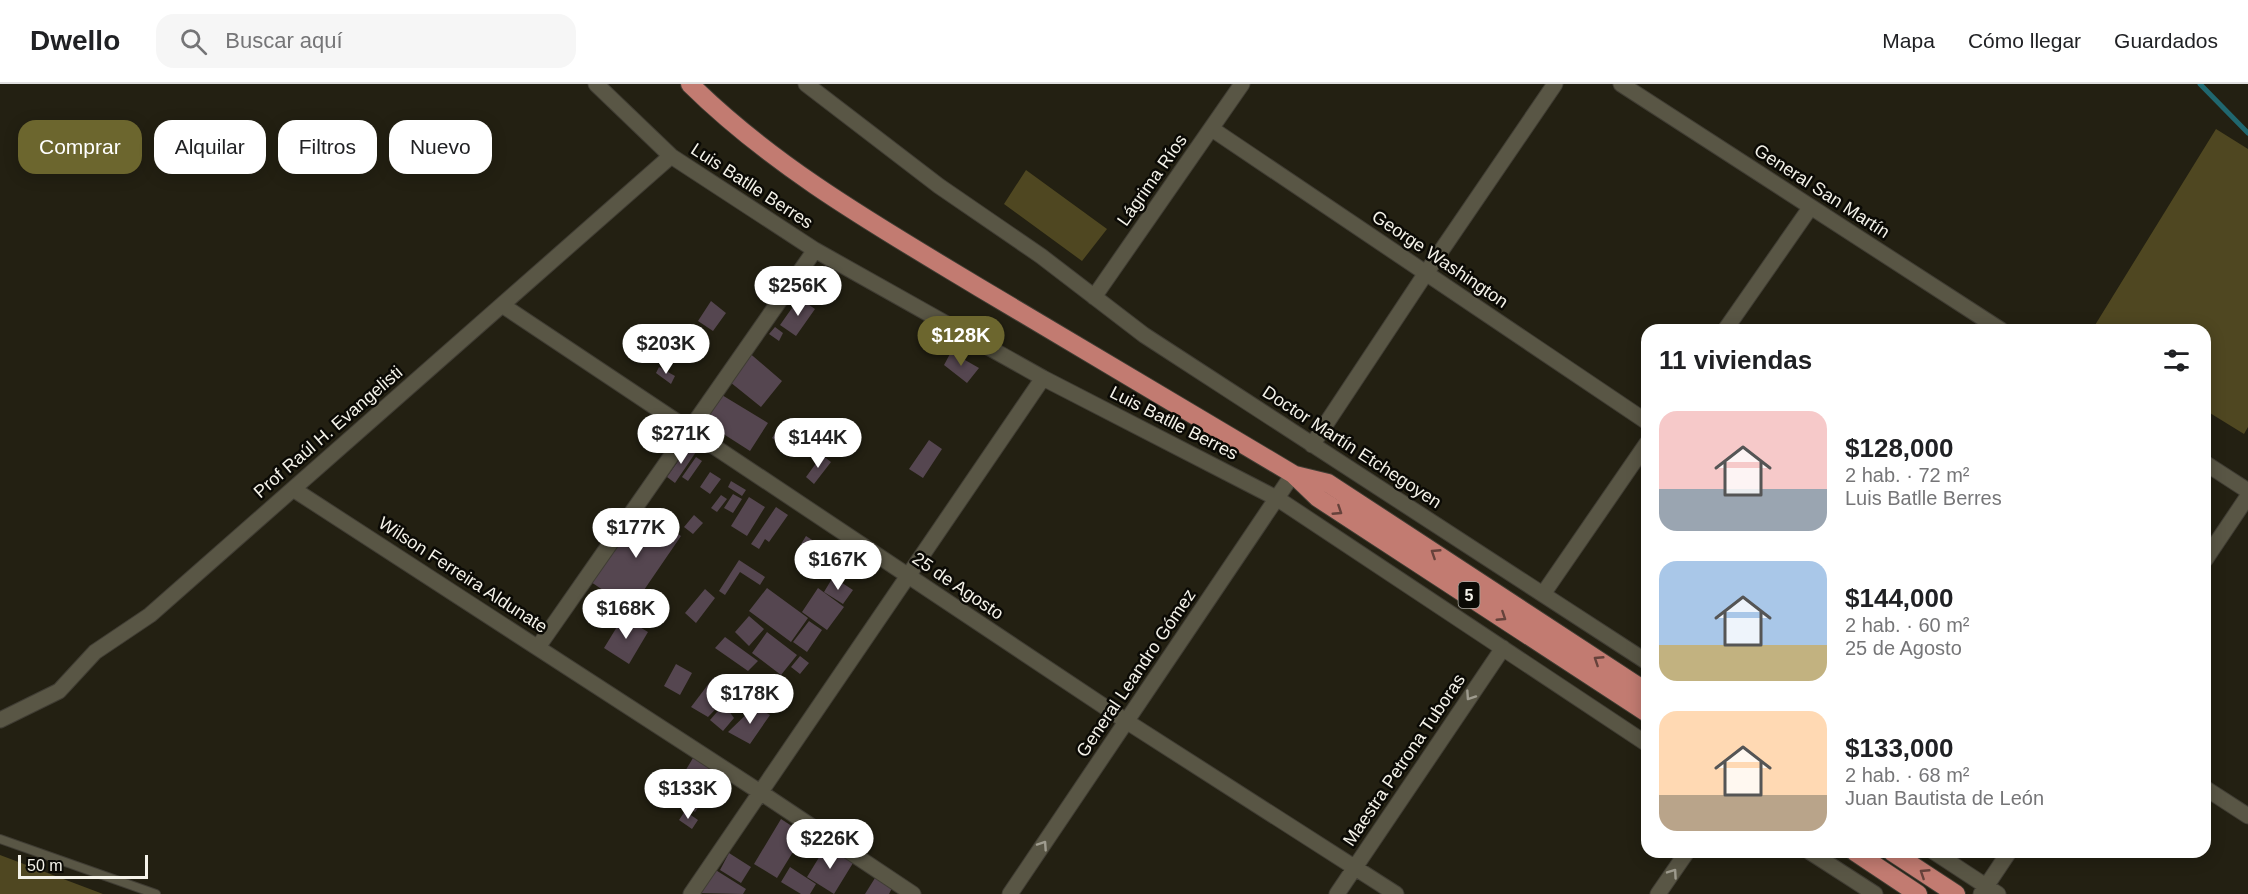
<!DOCTYPE html>
<html lang="es">
<head>
<meta charset="utf-8">
<style>
  :root { --surface:#fff; --page:#f6f6f6; --text:#202124; --muted:#757577; --line:#e0e0e0; --accent:#6c662e }
  body { margin:0; font-family:Helvetica,sans-serif; background:var(--page); color:var(--text); height:100vh; display:flex; flex-direction:column; font-size:22px; white-space:nowrap }
  * { box-sizing:border-box; margin:0 }
  p { font-size:20px; color:var(--muted) }
  .icon { flex:none; width:33px; height:33px; fill:none; stroke:currentColor; stroke-width:2; stroke-linecap:round; stroke-linejoin:round }
  .map { position:relative; flex:1; overflow:hidden }
  .sheet { position:absolute; left:1641px; top:240px; width:570px; height:534px; display:flex; flex-direction:column; background:var(--surface); border-radius:18px; box-shadow:0 3px 15px #0003 }
  .sheet>* { flex:none }
  .banner { position:absolute; left:18px; top:36px; width:570px; height:54px; display:flex; gap:12px }
  .scale { position:absolute; left:18px; bottom:15px; width:130px; box-sizing:border-box; padding-left:6px; border:3px solid #f4f2e9; border-top:0; font-size:16px; line-height:21px; white-space:nowrap; color:#f4f2e9; -webkit-text-stroke:4px #0b0a05; paint-order:stroke }
  .price { position:absolute; translate:-50% -51px; padding:0 14px; border-radius:21px; background:#fff; color:#222; font-size:20px; line-height:39px; filter:drop-shadow(0 2px 3px #0008) }
  .price::after { content:''; position:absolute; left:50%; top:36px; width:18px; height:14px; margin-left:-9px; background:inherit; clip-path:polygon(0 0,100% 0,50% 100%) }
  .price.selected { background:var(--accent); color:#fff }
  ul { padding:0; list-style:none }
  li { display:flex; align-items:center; gap:18px; height:150px; padding:0 18px }
  li span { display:grid; place-items:center; flex:none; width:168px; height:120px; border-radius:18px; color:#555 }
  li>.icon { margin-inline-start:auto }
  span .icon { width:72px; height:72px; fill:#fffc; stroke-width:1 }
  li b { font-size:26px }
  h2 { display:flex; justify-content:space-between; align-items:center; height:72px; padding:0 18px; font-size:26px }
  .chip { padding:0 21px; border-radius:18px; background:var(--surface); box-shadow:0 3px 15px #0003; font-size:21px; line-height:54px }
  .chip.selected { background:var(--accent); color:#fff }
  header { display:flex; align-items:center; gap:36px; box-sizing:border-box; height:84px; padding:0 30px; background:var(--surface); border-bottom:2px solid var(--line) }
  header strong { font-size:28px }
  nav { display:flex; gap:33px; margin-inline-start:auto; font-size:21px }
  .search { width:420px; height:54px; background:var(--page); display:flex; align-items:center; gap:15px; box-sizing:border-box; padding:0 21px; border-radius:18px; color:var(--muted); font-size:22px }
  .map>svg:first-child { display:block }
  .green { fill:#4f4721 }
  .lines { fill:none; stroke-linecap:round; stroke-linejoin:round }
  .stream { stroke:#20676f; stroke-width:5 }
  .building { fill:#554650 }
  .service-casing { stroke:#403d34; stroke-width:10 }
  .minor-casing { stroke:#403d34; stroke-width:17 }
  .trunk-casing { stroke:#403d34; stroke-width:20 }
  .service { stroke:#595645; stroke-width:8 }
  .minor { stroke:#595645; stroke-width:15 }
  .trunk { stroke:#c27b71; stroke-width:18 }
  .oneway { stroke:#66423b }
  .oneway2 { stroke:#9f9c8f }
  .labels { text-anchor:middle; stroke-width:5; stroke-linejoin:round; paint-order:stroke }
  .shield { fill:#0b0a05; stroke:#aeaca5; stroke-width:1.5 }
  .shield-label { font-size:16px; font-weight:bold; fill:#f4f2e9 }
  .street-label { font-size:18px; fill:#f4f2e9; stroke:#0b0a05 }
</style>
</head>
<body>
<header>
<strong>Dwello</strong>
<div class="search"><svg class="icon" aria-label="search" viewBox="0 0 24 24"><circle cx="10" cy="10" r="6"/><path d="M15 15l6 6"/></svg>Buscar aquí</div>
<nav><a>Mapa</a><a>Cómo llegar</a><a>Guardados</a></nav>
</header>
<div class="map">
<svg width="2248" height="810" viewBox="0 0 2248 810">
  <rect width="100%" height="100%" fill="#232012"/>
  <path class="green" d="M2216,45L2248,65V343L2244,350L2205,326V246H2092Z
    M1026,86L1107,145L1082,177L1004,120Z
    M0,771L103,810H0Z"/>
  <g class="lines">
    <path class="stream" d="M2200,0L2248,49"/>
  </g>
  <path class="building" d="M799,214L815,225L796,252L780,241Z
    M711,217L726,229L713,247L698,237Z
    M692,243L704,254L690,269L678,258Z
    M775,243L783,249L779,257L769,250Z
    M747,267L782,297L761,323L730,298Z
    M951,268L979,284L967,299L944,281Z
    M659,283L675,292L671,300L656,289Z
    M717,308L768,339L750,367L700,335Z
    M784,336L796,344L783,362L772,354Z
    M827,344L836,351L817,376L808,369Z
    M929,356L942,365L923,394L909,385Z
    M688,363L696,368L675,399L667,393Z
    M822,371L831,378L814,400L806,393Z
    M696,373L702,377L688,397L682,393Z
    M710,388L721,395L710,410L700,403Z
    M731,397L746,406L742,412L728,403Z
    M733,410L742,415L733,429L724,424Z
    M721,411L727,415L717,428L711,424Z
    M749,413L765,423L747,452L731,442Z
    M776,423L788,431L769,458L765,455L759,465L751,460Z
    M641,424L681,452L631,525L591,498Z
    M694,431L703,439L693,450L684,443Z
    M806,452L829,467L817,485L795,470Z
    M739,476L765,493L760,501L740,488L725,511L719,507Z
    M833,493L853,506L843,520L824,508Z
    M767,504L808,534L791,558L749,527Z
    M818,504L844,523L827,546L802,528Z
    M705,505L715,514L696,539L685,529Z
    M749,532L764,545L749,562L735,548Z
    M623,533L648,548L629,580L604,564Z
    M809,537L822,546L807,568L793,558Z
    M767,548L797,571L781,591L752,569Z
    M725,553L758,577L748,587L715,564Z
    M800,572L809,579L800,590L791,583Z
    M676,580L692,589L680,611L664,602Z
    M713,594L732,608L708,633L691,623Z
    M724,620L734,634L723,647L710,636Z
    M755,622L770,631L750,660L728,648Z
    M693,674L709,684L700,699L703,701L693,716L690,714L700,699L684,689Z
    M682,698L687,703L682,709L677,705Z
    M701,707L707,710L695,728L690,725Z
    M685,727L698,736L692,745L679,736Z
    M781,735L804,750L777,794L754,780Z
    M826,762L853,779L834,810L807,793Z
    M729,769L751,783L741,799L720,786Z
    M790,783L816,800L810,810H801L781,798Z
    M714,785L746,805L743,810L700,809Z
    M875,794L892,804L889,810H865Z"/>
  <g class="lines">
    <defs>
      <path id="service" d="M0,755L156,810"/>
      <path id="minor" d="M596,0L671,72L815,166L1043,294L1278,415L1647,660
        M806,0L939,102L1041,172L1144,251L1647,578
        M1621,0L2001,246
        M1212,45L1647,338
        M1094,213L1242,0
        M502,221L1126,637L1396,810
        M1725,246L1810,124
        M1312,361L1426,189L1555,0
        M2205,379L2248,407
        M293,405L760,708L913,810
        M2205,476L2248,412
        M1543,510L1647,359
        M538,563L815,166
        M0,636L59,607L95,568L150,531L671,72
        M2205,704L2248,732
        M1810,768L1875,810
        M1934,768L1998,810
        M691,810L1043,294
        M1010,810L1293,390
        M1337,810L1503,564
        M1658,810L1687,768
        M1981,810L2009,768"/>
      <path id="trunk" d="M690,0C775,84 879,143 980,204C1084,266 1189,328 1293,390L1318,414L1647,629
        M1295,391L1328,399L1647,608
        M1855,768L1918,810
        M1892,768L1956,810"/>
    </defs>
    <use href="#service" class="service-casing"/>
    <use href="#minor" class="minor-casing"/>
    <use href="#trunk" class="trunk-casing"/>
    <use href="#service" class="service"/>
    <use href="#minor" class="minor"/>
    <use href="#trunk" class="trunk"/>
  </g>
  <defs><path id="oneway-chevron" d="M-2-3.5L2.5 0L-2 3.5" fill="none" stroke-width="1.6" stroke-linecap="round" stroke-linejoin="round" transform="scale(1.5)"/></defs>
  <g class="oneway">
    <use href="#oneway-chevron" transform="translate(1338 427) rotate(33)"/>
    <use href="#oneway-chevron" transform="translate(1435 469) rotate(-147)"/>
    <use href="#oneway-chevron" transform="translate(1502 533) rotate(33)"/>
    <use href="#oneway-chevron" transform="translate(1598 576) rotate(-147)"/>
    <use href="#oneway-chevron" transform="translate(1924 789) rotate(-147)"/>
  </g>
  <g class="oneway2">
    <use href="#oneway-chevron" transform="translate(1470 612) rotate(124)"/>
    <use href="#oneway-chevron" transform="translate(1043 761) rotate(-56)"/>
    <use href="#oneway-chevron" transform="translate(1673 789) rotate(-55)"/>
  </g>
  <g class="labels">
    <rect class="shield" x="1458.5" y="498" width="21" height="26" rx="4.5"/>
    <g class="shield-label">
      <text x="1469" y="517">5</text>
    </g>
    <g class="street-label">
      <text transform="translate(1152 96) rotate(-55)" y="6">Lágrima Ríos</text>
      <text transform="translate(752 102) rotate(33)" y="6">Luis Batlle Berres</text>
      <text transform="translate(1822 107) rotate(33)" y="6">General San Martín</text>
      <text transform="translate(1440 175) rotate(34)" y="6">George Washington</text>
      <text transform="translate(1174 339) rotate(27)" y="6">Luis Batlle Berres</text>
      <text transform="translate(328 348) rotate(-41)" y="6">Prof Raúl H. Evangelisti</text>
      <text transform="translate(1352 363) rotate(33)" y="6">Doctor Martín Etchegoyen</text>
      <text transform="translate(463 491) rotate(33)" y="6">Wilson Ferreira Aldunate</text>
      <text transform="translate(958 502) rotate(34)" y="6">25 de Agosto</text>
      <text transform="translate(1136 589) rotate(-56)" y="6">General Leandro Gómez</text>
      <text transform="translate(1404 676) rotate(-56)" y="6">Maestra Petrona Tuboras</text>
    </g>
  </g>
</svg>
<div class="scale">50 m</div>
<b class="price" style="left:798px;top:233px">$256K</b>
<b class="price selected" style="left:961px;top:283px">$128K</b>
<b class="price" style="left:666px;top:291px">$203K</b>
<b class="price" style="left:681px;top:381px">$271K</b>
<b class="price" style="left:818px;top:385px">$144K</b>
<b class="price" style="left:636px;top:475px">$177K</b>
<b class="price" style="left:838px;top:507px">$167K</b>
<b class="price" style="left:626px;top:556px">$168K</b>
<b class="price" style="left:750px;top:641px">$178K</b>
<b class="price" style="left:688px;top:736px">$133K</b>
<b class="price" style="left:830px;top:786px">$226K</b>
<div class="banner">
<a class="chip selected">Comprar</a>
<a class="chip">Alquilar</a>
<a class="chip">Filtros</a>
<a class="chip">Nuevo</a>
</div>
<section class="sheet">
<h2>11 viviendas<svg class="icon" aria-label="filters" viewBox="0 0 24 24"><path d="M4 7h16M4 17h16"/><circle cx="9" cy="7" r="2"/><circle cx="15" cy="17" r="2"/></svg></h2>
<ul>
<li><span style="background:linear-gradient(#f6c9c9 65%,#9aa5b1 0)"><svg class="icon" aria-label="home" viewBox="0 0 24 24"><path d="M3 11l9-7 9 7M6 9v11h12V9"/></svg></span><div><b>$128,000</b><p>2 hab. · 72 m²</p><p>Luis Batlle Berres</p></div></li>
<li><span style="background:linear-gradient(#a9c7e8 70%,#c2b280 0)"><svg class="icon" aria-label="home" viewBox="0 0 24 24"><path d="M3 11l9-7 9 7M6 9v11h12V9"/></svg></span><div><b>$144,000</b><p>2 hab. · 60 m²</p><p>25 de Agosto</p></div></li>
<li><span style="background:linear-gradient(#ffd9b3 70%,#b9a48a 0)"><svg class="icon" aria-label="home" viewBox="0 0 24 24"><path d="M3 11l9-7 9 7M6 9v11h12V9"/></svg></span><div><b>$133,000</b><p>2 hab. · 68 m²</p><p>Juan Bautista de León</p></div></li>
</ul>
</section>
</div>
</body>
</html>
